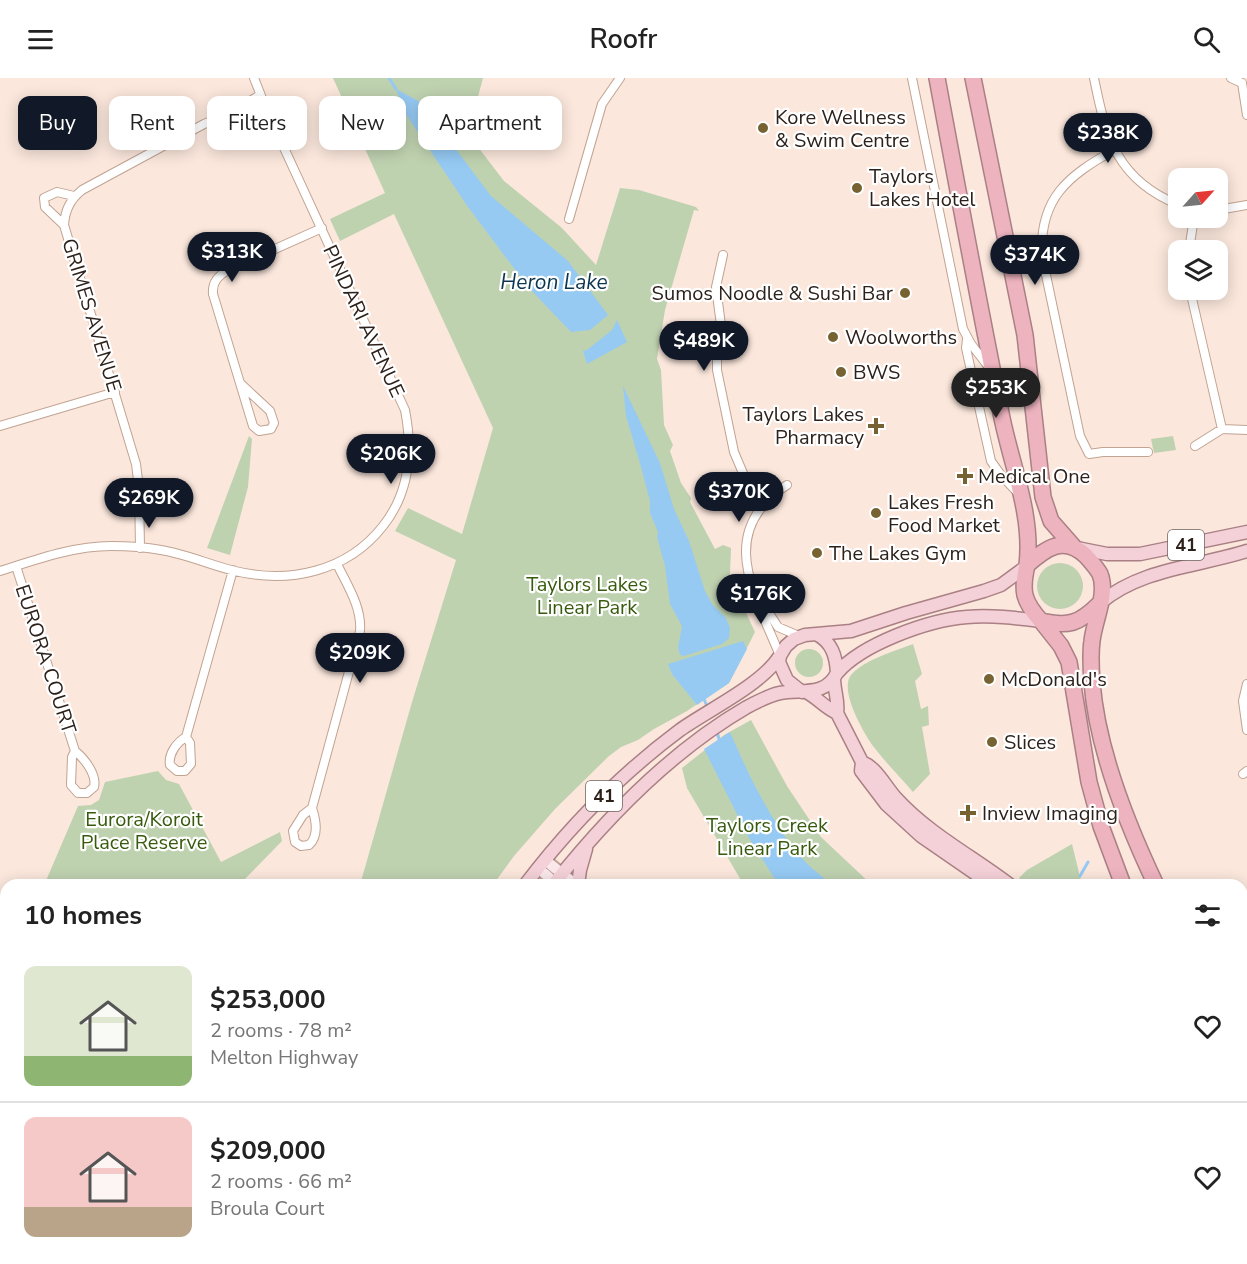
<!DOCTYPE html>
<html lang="en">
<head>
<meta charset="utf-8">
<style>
  :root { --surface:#fff; --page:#f2f2f2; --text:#222; --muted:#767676; --line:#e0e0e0; --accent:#111827 }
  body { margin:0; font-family:"Nunito Sans",sans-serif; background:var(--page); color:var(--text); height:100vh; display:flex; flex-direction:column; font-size:22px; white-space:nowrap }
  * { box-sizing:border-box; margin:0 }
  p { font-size:20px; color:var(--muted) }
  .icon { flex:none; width:33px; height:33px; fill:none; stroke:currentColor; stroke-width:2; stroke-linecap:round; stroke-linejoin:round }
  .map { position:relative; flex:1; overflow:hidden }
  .sheet { position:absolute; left:0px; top:801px; width:1248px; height:386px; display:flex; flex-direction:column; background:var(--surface); border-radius:18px 18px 0 0; box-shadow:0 3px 15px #0003 }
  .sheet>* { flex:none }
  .banner { position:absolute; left:18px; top:18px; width:600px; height:54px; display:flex; gap:12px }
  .needle { width:39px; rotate:63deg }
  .fabs { position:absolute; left:1168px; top:90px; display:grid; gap:12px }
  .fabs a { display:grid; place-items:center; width:60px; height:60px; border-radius:12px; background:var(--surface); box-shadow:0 3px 15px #0003; font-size:30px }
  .price { position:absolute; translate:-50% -51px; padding:0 14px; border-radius:21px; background:var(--accent); color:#fff; font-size:20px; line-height:39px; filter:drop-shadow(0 2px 3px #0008) }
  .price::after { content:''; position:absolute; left:50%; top:36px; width:18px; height:14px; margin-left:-9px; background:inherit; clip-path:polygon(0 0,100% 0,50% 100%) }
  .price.on { background:#222; color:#fff }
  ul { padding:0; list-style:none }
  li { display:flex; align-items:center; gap:18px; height:150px; padding:0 24px }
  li+li { border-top:2px solid var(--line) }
  li span { display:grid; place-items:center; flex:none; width:168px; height:120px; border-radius:12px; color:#555 }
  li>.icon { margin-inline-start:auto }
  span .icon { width:72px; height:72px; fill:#fffc; stroke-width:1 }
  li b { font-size:26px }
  h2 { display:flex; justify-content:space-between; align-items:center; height:72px; padding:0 24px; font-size:26px }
  .chip { padding:0 21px; border-radius:12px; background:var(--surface); box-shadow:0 3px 15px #0003; font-size:21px; line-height:54px }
  .chip.on { background:var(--accent); color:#fff }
  header { display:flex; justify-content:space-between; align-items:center; height:78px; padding:0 24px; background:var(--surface); font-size:27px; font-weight:600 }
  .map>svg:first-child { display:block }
  .green { fill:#bfd2b0 }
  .water { fill:#96caf3 }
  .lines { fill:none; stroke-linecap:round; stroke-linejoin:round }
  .stream { stroke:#96caf3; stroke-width:3 }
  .street-casing { stroke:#c1a392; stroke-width:10 }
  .secondary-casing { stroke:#c1a392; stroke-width:14 }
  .primary-casing { stroke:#aa8085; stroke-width:15 }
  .highway-casing { stroke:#aa8085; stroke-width:18 }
  .street { stroke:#fff; stroke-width:8 }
  .secondary { stroke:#fae8ec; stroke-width:10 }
  .primary { stroke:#f4d1d8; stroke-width:12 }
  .highway { stroke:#edb3be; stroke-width:15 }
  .poi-dot { fill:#766331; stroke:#fff; stroke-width:2 }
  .labels { text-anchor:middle; stroke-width:4.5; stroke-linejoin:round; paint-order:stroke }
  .shield { fill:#fff; stroke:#6c645f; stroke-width:1.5 }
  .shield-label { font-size:18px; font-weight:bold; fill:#2d211b }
  .poi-label { font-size:20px; fill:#2d211b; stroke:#fff; text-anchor:start }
  .street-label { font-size:20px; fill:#2d211b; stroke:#fff }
  .park-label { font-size:20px; fill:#375a0d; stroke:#fff }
  .water-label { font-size:21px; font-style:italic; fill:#0c3550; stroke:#fff }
</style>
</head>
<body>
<header><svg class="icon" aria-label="menu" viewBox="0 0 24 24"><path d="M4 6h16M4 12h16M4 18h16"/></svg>Roofr<svg class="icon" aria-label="search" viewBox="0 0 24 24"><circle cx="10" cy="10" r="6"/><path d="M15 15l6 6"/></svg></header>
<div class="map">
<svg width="1247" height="1186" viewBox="0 0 1247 1186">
  <rect width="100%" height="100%" fill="#fbe7dc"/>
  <path class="green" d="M333,0H483L468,56L504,103L562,150L596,187L620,110L639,112L696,129L699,133L694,132L665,232L657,281L661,292L664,347L673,367L670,373L681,405L691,420L690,424L715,471L723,467L731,470L730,496L732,505L755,554L729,605L687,633L654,651L638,662L621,669L609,678L555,731L514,778L493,807H360L412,624L456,482L395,453L408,430L462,456L493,350L394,136L340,163L330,141L385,115Z
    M249,358L252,361L248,409L230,477L207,470Z
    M1173,358L1176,372L1154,375L1151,361Z
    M1037 508a23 23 0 1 1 46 0a23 23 0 1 1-46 0Z
    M913,566L922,596L915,603L921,631L928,628L929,647L922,649L930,696L913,714C900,699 885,684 873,668C863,654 839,612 851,597C862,583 897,572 913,566Z
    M795 585a14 14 0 1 1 28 0a14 14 0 1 1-28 0Z
    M751,642L787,708L821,759L872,807H744L742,804L687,710L682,690L724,657Z
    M158,693L166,702L179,706L221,784L280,754L282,763L244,802L246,807H41L45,805L78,728L91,727L99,722L105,704Z
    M1072,766L1082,807H1028L1019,800L1027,792Z
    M1058,1180L1059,1186H901L900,1181Z
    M308,1181V1180L376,1181L375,1186H302Z"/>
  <path class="water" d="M396,11L424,26L446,58L491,118L568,183L608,237L590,252L571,254L528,209L468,129L405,35Z
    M617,242L627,264L587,286L583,273L587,272L612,252Z
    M623,308L660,385L674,431L689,463L705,513L712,526L726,540L730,550L729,560L722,566L684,578L680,577L678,570L682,548L670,526L665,488L657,459L658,454L650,435V423L641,389L626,338Z
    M743,563L747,571L729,605L697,627L672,596L668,586Z
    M730,654C748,696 771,744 801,779C809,789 822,798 832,807L778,806L749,760L704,671Z"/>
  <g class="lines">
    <path class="stream" d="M389,0L396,11
      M704,621L708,631
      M717,654L719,661
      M1080,798L1088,784
      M1008,1186L1011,1180"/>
    <defs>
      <path id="street" d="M912,0L963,251L971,266L988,288
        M1094,0C1106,60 1117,102 1179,127
        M1231,0L1242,5
        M1242,5L1247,37
        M1114,72C1068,98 1039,120 1042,178L1080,358L1089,376L1103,374H1148
        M1218,132L1247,127
        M569,141L602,26L620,0
        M64,147L45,129L44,120L57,114L74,118
        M1189,172L1194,140
        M723,177L716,209L721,247L717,276V292L734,374L751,414L763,429
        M1190,212L1222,351
        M967,261L966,270L991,383L1001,397L1019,416
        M241,306L270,333L274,345L271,351L259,353L253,348L213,216C212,204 218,198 228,192L322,150
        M0,348L115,314
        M1195,368L1222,351L1247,352
        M748,405L768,423
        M140,470L139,410L136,386L64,147C65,132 70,122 82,112L204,46L234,33L260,17
        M16,488L75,673
        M0,493C35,482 73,468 111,468C127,468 145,469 161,472C186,476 210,487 235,493C289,506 347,494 383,448C410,414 413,373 405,332L267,33L254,0
        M756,515L778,549L799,558
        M780,578C756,518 714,454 787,407
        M1247,606L1243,623L1247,652
        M186,659L190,665L191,686L185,693H177L170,687C168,676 177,664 186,659L233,492
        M75,673C85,681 97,697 94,709L87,715H78L71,707L72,679Z
        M1243,696L1247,693
        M312,730L360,553C362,529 347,507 337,486
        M312,730C316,742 319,758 309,767L301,768L295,764L293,753L303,737Z
        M0,926L6,924
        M0,1006L6,1003
        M453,1186L455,1180
        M698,1186L707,1180"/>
      <path id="secondary" d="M545,782L576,807
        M538,790L558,807
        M0,896L6,912
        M0,933L6,946
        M149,1180L153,1186
        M172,1180L176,1186
        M882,1180L883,1186"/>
      <path id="primary" d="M1077,470L1107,476H1140L1247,454
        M1100,525C1142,490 1197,489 1247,473
        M837,595C862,566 928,542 967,539C992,537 1016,540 1041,543
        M834,600C834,613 839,623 837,635L862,684L861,693L886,726L921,758L992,807
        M802,614L787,602L779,584L780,578L786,568L794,561L805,557L851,553L906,535L984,513L1001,507L1027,488
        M806,614C818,620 825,630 837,635
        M862,684C877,690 885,708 896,720C929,756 972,778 1010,807
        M525,807C569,749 621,696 680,652C708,632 761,607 779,579
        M553,807C607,739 671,673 747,629C757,624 769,617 780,615C802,611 825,619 837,595C836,578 832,564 816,556
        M578,807L580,792L586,771
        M183,1180L190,1186
        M1171,1180L1172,1186
        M233,1186L238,1180
        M275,1186L281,1180"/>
      <path id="highway" d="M937,0C958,113 979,227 1002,340C1012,389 1033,437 1027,487
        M973,0L1025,257L1043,419L1051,443L1073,468
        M1099,526C1079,546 1068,549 1041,543C1023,523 1021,513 1027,487C1046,470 1064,457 1086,478C1091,484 1096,489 1100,496C1108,516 1094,543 1092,563C1090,577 1091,590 1092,604C1097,672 1127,746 1156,807
        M1042,544L1061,568L1069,584L1089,704L1101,748L1123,807
        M1242,945L1247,951
        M1242,1005L1247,1010"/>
    </defs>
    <use href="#street" class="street-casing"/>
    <use href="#secondary" class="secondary-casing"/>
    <use href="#primary" class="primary-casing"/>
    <use href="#highway" class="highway-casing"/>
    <use href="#street" class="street"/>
    <use href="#secondary" class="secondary"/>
    <use href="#primary" class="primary"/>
    <use href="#highway" class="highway"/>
  </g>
  <g class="poi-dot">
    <circle cx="763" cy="50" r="6"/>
    <circle cx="857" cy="110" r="6"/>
    <circle cx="905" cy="215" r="6"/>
    <circle cx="833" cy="259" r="6"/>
    <circle cx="841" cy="294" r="6"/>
    <path d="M873 339h6v6h6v6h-6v6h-6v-6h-6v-6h6z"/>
    <path d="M962 389h6v6h6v6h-6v6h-6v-6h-6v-6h6z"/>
    <circle cx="876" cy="435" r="6"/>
    <circle cx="817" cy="475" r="6"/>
    <circle cx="989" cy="601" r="6"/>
    <circle cx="992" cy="664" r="6"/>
    <path d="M965 726h6v6h6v6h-6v6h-6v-6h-6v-6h6z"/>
  </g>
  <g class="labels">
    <g class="shield">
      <rect x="1168" y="452" width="36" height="30" rx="4.5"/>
      <rect x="586" y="703" width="36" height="30" rx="4.5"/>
    </g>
    <g class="shield-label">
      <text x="1186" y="473">41</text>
      <text x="604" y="724">41</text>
    </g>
    <g class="poi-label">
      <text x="775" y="46">Kore Wellness<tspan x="775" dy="23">&amp; Swim Centre</tspan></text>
      <text x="869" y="105">Taylors<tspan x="869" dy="23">Lakes Hotel</tspan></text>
      <text x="893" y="222" text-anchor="end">Sumos Noodle &amp; Sushi Bar</text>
      <text x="845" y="266">Woolworths</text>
      <text x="853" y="301">BWS</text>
      <text x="864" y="343" text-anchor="end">Taylors Lakes<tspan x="864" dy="23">Pharmacy</tspan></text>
      <text x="978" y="405">Medical One</text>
      <text x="888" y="431">Lakes Fresh<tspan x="888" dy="23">Food Market</tspan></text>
      <text x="829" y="482">The Lakes Gym</text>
      <text x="1001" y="608">McDonald's</text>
      <text x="1004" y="671">Slices</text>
      <text x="982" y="742">Inview Imaging</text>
    </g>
    <g class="street-label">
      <text transform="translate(92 237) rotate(73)" y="7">GRIMES AVENUE</text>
      <text transform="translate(364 243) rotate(65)" y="7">PINDARI AVENUE</text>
      <text transform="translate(46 581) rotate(72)" y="7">EURORA COURT</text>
    </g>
    <g class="park-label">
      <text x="587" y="513">Taylors Lakes<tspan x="587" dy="23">Linear Park</tspan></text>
      <text x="144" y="748">Eurora/Koroit<tspan x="144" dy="23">Place Reserve</tspan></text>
      <text x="767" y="754">Taylors Creek<tspan x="767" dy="23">Linear Park</tspan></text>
    </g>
    <g class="water-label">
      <text x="554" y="211">Heron Lake</text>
    </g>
  </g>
</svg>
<div class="fabs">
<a><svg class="needle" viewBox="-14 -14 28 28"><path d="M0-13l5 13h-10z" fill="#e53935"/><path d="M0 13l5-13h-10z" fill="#767676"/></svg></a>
<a><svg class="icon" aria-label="layers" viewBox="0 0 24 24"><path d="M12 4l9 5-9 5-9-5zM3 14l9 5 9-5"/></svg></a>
</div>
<b class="price" style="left:1108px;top:86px">$238K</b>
<b class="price" style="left:232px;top:205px">$313K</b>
<b class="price" style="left:1035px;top:208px">$374K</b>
<b class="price" style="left:704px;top:294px">$489K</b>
<b class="price on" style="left:996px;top:341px">$253K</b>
<b class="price" style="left:391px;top:407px">$206K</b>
<b class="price" style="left:739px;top:445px">$370K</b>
<b class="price" style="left:149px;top:451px">$269K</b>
<b class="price" style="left:761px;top:547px">$176K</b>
<b class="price" style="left:360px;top:606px">$209K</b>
<div class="banner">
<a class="chip on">Buy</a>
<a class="chip">Rent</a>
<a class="chip">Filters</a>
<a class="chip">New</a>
<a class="chip">Apartment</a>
</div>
<section class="sheet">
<h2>10 homes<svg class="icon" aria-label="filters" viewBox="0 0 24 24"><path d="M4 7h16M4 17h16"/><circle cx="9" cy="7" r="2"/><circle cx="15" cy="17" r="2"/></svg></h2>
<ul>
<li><span style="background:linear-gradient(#dfe7d0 75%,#8fb573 0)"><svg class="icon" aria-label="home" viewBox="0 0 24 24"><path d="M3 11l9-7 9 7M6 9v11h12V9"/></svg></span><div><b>$253,000</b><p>2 rooms · 78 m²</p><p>Melton Highway</p></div><svg class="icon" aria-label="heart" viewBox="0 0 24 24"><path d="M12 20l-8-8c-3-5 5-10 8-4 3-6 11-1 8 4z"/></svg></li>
<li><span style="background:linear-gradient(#f6c9c9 75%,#b9a48a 0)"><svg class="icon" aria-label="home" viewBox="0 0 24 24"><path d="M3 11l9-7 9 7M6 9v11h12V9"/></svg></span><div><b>$209,000</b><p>2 rooms · 66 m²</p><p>Broula Court</p></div><svg class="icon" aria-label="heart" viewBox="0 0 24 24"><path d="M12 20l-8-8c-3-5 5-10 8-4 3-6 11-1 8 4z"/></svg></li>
</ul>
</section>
</div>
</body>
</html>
